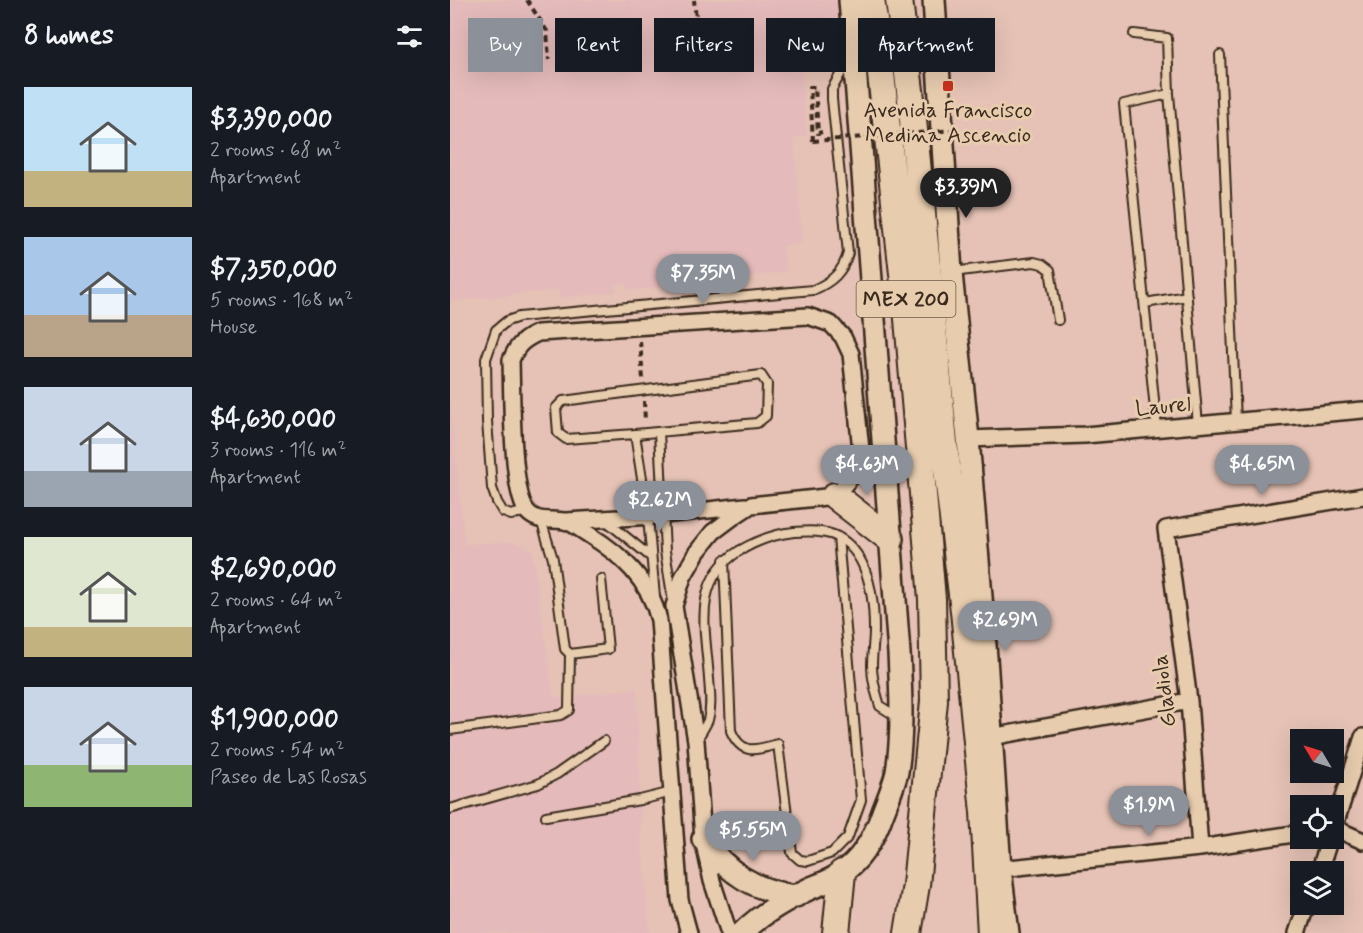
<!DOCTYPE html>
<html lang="en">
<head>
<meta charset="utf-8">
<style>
  :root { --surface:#171b24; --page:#20242c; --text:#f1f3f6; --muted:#9ea1a6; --accent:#8c9099 }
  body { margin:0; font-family:Mynerve,sans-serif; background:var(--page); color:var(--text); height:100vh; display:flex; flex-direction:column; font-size:22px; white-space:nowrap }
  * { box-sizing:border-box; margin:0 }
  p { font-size:20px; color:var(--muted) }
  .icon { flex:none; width:33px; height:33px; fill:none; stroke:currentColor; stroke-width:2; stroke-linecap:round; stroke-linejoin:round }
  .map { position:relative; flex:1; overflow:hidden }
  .drawer { display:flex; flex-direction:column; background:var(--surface); width:450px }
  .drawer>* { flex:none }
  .hud { position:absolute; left:18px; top:18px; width:570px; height:54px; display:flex; gap:12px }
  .needle { width:39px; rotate:308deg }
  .buttons { position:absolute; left:840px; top:729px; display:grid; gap:12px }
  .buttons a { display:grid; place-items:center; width:54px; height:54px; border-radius:0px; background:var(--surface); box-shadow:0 6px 24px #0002; font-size:30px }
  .price { position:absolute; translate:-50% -51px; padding:0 14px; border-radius:21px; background:var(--accent); color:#fff; font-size:20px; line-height:39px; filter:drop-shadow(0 2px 3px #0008) }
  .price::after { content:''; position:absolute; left:50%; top:36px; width:18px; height:14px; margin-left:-9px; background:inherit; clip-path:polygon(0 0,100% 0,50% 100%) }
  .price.selected { background:#222; color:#fff }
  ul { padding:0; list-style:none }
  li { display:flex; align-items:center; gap:18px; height:150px; padding:0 24px }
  li span { display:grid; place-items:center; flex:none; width:168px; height:120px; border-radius:0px; color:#555 }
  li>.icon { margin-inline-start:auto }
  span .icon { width:72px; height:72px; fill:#fffc; stroke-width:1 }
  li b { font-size:26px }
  h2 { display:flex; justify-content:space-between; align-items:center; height:72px; padding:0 24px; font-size:26px }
  .tag { padding:0 21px; border-radius:0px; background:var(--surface); box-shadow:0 6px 24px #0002; font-size:21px; line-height:54px }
  .tag.selected { background:var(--accent); color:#fff }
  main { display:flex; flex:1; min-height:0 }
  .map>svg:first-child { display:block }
  .built { fill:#e4bbba }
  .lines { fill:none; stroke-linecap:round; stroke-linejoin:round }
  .service-casing { stroke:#3b2a1e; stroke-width:12 }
  .minor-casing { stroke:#3b2a1e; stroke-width:20 }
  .secondary-casing { stroke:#3b2a1e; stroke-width:26 }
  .trunk-casing { stroke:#3b2a1e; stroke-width:30 }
  .path { stroke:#3b2a1e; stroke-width:4; stroke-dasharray:6 4.5; stroke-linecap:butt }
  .service { stroke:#e7ccae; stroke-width:8 }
  .minor { stroke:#e7ccae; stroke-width:15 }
  .secondary { stroke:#e7ccae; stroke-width:21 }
  .trunk { stroke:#e7ccae; stroke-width:26 }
  .path-bridge { stroke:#3b2a1e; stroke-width:4; stroke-dasharray:6 4.5; stroke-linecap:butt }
  .poi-dot { fill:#c8321e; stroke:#e7ccae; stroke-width:2 }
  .labels { text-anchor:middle; stroke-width:6; stroke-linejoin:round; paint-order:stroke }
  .shield { fill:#e7ccae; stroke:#6f5b49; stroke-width:1.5 }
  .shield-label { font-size:21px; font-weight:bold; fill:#3b2a1e }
  .poi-label { font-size:22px; fill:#3b2a1e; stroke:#e7ccae }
  .street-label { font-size:22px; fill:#3b2a1e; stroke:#e7ccae }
</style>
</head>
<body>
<main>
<section class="drawer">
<h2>8 homes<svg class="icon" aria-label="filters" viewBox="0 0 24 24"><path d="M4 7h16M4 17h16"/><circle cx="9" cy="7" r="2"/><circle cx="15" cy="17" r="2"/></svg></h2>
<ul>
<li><span style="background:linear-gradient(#bfe0f5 70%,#c2b280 0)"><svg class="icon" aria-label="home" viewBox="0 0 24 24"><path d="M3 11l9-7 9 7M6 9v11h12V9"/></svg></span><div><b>$3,390,000</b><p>2 rooms · 68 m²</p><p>Apartment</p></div></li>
<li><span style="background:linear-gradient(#a9c7e8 65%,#b9a48a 0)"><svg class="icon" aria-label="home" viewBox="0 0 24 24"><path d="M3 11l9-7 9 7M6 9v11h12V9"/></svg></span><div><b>$7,350,000</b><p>5 rooms · 168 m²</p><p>House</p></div></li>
<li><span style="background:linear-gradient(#c9d6e8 70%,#9aa5b1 0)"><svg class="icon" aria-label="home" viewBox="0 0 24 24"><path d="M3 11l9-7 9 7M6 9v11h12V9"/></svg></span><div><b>$4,630,000</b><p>3 rooms · 116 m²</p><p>Apartment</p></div></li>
<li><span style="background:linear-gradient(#dfe7d0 75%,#c2b280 0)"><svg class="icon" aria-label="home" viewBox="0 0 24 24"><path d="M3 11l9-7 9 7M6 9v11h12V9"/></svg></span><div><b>$2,690,000</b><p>2 rooms · 64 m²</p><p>Apartment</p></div></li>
<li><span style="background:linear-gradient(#c9d6e8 65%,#8fb573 0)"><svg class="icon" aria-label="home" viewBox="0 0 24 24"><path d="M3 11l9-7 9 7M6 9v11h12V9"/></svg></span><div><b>$1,900,000</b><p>2 rooms · 54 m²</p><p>Paseo de Las Rosas</p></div></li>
</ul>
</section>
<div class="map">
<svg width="913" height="933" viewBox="0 0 913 933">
  <rect width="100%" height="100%" fill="#e5c2b5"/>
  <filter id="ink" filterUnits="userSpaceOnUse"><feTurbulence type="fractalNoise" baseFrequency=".0167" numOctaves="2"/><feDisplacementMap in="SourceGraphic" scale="12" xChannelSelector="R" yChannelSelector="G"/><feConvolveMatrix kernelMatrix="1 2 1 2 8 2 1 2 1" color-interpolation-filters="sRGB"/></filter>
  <g filter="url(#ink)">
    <path class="built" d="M0,0H388L391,31L348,37L357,136L344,138L352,243L333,246L336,272L178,291L177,284H166V292L110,298L108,290L0,302Z
      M0,398L15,544L58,542L70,544L82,550L104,698L187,688L191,829L200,933H0Z"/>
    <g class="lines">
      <defs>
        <path id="service" d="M684,34L717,38L719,94L748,425
          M770,55L786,421
          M502,272L584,262L592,264L600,270L608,320
          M695,303L737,296
          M311,375L317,384L316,416L307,423L185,434L116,439L108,433L106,408L113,401Z
          M707,429L674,104L719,94
          M209,432L215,551L223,601
          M185,434L198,517L205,597
          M77,511L61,515L53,512L47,502L42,488L37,421L36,359L46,330L57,321L69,317L363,290C382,282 393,272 398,253L382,99V89L400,57
          M91,520L103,559L115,649L120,654L158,649L151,579
          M155,520L201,557
          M274,560L281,731C292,756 305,750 328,744L342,853L350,860L358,861L382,853L398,837L411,800L388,537
          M0,730L111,715L119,710L120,654
          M247,739C251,733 255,727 258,720C262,707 260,693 259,679C256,631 241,581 289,551C306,541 323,534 344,532C357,531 375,530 388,537C419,554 424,598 424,630C424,642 422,654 422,666C422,680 426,693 430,706L449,718
          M0,809L88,784L107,774L154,741
          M96,816L190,800L222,792"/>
        <path id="minor" d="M518,439L635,435L913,410
          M116,521L204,516L295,506
          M541,737L739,701
          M884,828L913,737
          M884,828L913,841
          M750,848L739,701L716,529L913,496
          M550,869L750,848L850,833
          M869,872L880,838
          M239,933L230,900L209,620C199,580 172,555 138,534C131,530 122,522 114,521C100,518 86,524 76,510C61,487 62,391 61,360C67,345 74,339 88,333L358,316L381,324L393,337L401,354L411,450L407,470L385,496L301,505L283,517L263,532L247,552L233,577L224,606L246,741L253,839L262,881L279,933
          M847,933L857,904"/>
        <path id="secondary" d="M484,0L501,273L518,439L536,657L550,869L558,933
          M253,839C276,872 305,891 346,896
          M292,933C310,915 337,899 361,888C371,884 380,881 390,874C412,860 425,836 433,812C438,799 444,785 447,772C453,733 451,693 449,653L400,0"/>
        <path id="trunk" d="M421,0L428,47L458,319L482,599L484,701L466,885L458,933
          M449,0L461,99L494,443L514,611L534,812L541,933
          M385,496L440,539
          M386,933L392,873"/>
      </defs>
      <use href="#service" class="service-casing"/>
      <use href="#minor" class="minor-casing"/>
      <use href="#secondary" class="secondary-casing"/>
      <use href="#trunk" class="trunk-casing"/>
      <path class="path" d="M77,0L97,31L99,60
        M225,51L246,18L244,0
        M363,141L360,87H365L368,133L372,132
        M190,341L193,379
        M194,401L195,421"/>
      <use href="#service" class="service"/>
      <use href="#minor" class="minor"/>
      <use href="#secondary" class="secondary"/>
      <use href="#trunk" class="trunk"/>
      <path class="path-bridge" d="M363,141L505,130"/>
    </g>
  </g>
  <rect class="poi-dot" x="492" y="80" width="12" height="12" rx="3"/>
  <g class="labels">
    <rect class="shield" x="406.5" y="281" width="99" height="36" rx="4.5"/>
    <g class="shield-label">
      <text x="456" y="306">MEX 200</text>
    </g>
    <g class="poi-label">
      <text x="498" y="117">Avenida Francisco<tspan x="498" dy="25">Medina Ascencio</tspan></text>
    </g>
    <g class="street-label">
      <text transform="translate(713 405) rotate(-5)" y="8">Laurel</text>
      <text transform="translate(713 691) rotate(-97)" y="8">Gladiola</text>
    </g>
  </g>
</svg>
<div class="buttons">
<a><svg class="needle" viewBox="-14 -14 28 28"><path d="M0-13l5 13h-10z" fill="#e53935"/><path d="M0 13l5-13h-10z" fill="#9ea1a6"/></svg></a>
<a><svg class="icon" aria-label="locate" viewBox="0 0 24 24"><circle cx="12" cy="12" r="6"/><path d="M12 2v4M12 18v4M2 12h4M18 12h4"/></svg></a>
<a><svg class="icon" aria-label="layers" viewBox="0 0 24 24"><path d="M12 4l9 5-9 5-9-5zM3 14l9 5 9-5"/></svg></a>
</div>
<b class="price selected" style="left:516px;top:219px">$3.39M</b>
<b class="price" style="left:253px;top:305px">$7.35M</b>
<b class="price" style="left:417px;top:496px">$4.63M</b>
<b class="price" style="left:812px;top:496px">$4.65M</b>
<b class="price" style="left:210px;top:532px">$2.62M</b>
<b class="price" style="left:555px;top:652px">$2.69M</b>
<b class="price" style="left:699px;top:837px">$1.9M</b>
<b class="price" style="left:303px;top:862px">$5.55M</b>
<div class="hud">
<a class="tag selected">Buy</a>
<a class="tag">Rent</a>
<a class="tag">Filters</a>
<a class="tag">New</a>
<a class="tag">Apartment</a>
</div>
</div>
</main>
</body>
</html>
